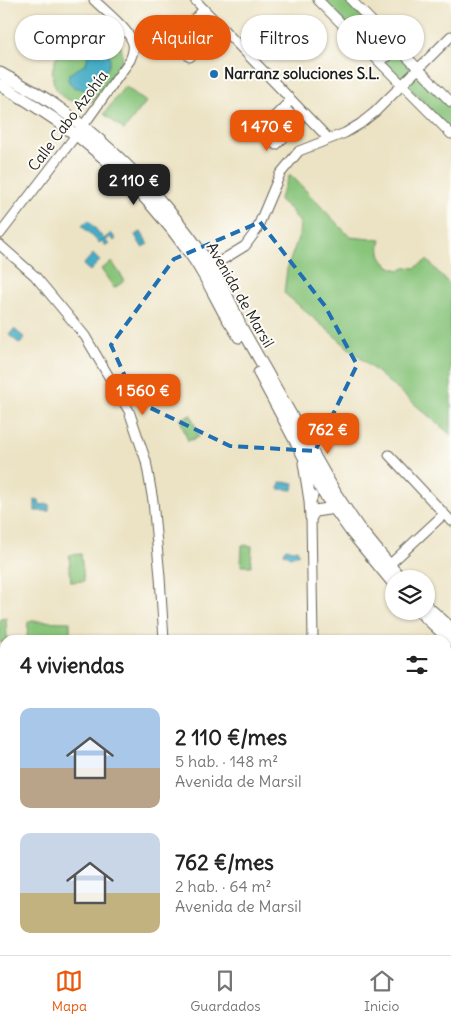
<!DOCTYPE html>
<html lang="es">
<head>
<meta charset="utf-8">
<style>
  :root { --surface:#fff; --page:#f2f2f2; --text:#222; --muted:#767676; --line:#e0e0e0; --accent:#ea580c }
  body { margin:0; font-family:Delius,sans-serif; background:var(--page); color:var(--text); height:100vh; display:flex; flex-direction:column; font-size:19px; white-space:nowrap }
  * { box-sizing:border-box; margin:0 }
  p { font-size:16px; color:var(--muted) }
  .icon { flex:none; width:28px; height:28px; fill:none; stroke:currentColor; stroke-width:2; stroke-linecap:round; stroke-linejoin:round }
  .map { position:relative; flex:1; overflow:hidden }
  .sheet { position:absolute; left:0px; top:635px; width:451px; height:320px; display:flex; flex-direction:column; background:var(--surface); border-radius:15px 15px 0 0; box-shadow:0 1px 4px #0004 }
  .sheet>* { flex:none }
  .guide { position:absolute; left:15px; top:15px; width:421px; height:45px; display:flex; gap:10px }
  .tools { position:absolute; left:385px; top:570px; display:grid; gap:10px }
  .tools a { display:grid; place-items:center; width:50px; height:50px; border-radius:50%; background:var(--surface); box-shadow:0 1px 4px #0004; font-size:25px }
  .price { position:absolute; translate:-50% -42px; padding:0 11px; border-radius:10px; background:var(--accent); color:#fff; font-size:16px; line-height:32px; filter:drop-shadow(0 1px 2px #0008) }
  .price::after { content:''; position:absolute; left:50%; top:30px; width:15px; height:11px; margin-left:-8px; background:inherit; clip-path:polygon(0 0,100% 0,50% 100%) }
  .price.current { background:#222; color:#fff }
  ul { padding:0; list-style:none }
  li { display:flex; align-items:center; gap:15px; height:125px; padding:0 20px }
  li span { display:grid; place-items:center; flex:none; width:140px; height:100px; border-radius:10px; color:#555 }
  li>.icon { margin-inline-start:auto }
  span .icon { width:60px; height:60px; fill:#fffc; stroke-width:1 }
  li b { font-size:21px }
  h2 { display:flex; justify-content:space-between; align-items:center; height:60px; padding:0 20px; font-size:21px }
  .pill { padding:0 18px; border-radius:22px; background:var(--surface); box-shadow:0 1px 4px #0004; font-size:18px; line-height:45px }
  .pill.current { background:var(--accent); color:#fff }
  .menu { display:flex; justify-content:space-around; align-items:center; height:70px; border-top:1px solid var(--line); background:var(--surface); font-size:14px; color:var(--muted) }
  .menu a { display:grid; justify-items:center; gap:2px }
  .menu .current { color:var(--accent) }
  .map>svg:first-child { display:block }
  .green { fill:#88c47a; stroke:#52704b }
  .forest { fill:#6eaa6a; stroke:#456343 }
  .water { fill:#45acc5; stroke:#306470 }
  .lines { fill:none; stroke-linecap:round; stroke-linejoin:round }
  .stream { stroke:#45acc5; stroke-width:2.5 }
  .minor-casing { stroke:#656257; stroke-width:11 }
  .tertiary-casing { stroke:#656257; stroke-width:13 }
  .minor { stroke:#fff; stroke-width:9 }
  .tertiary { stroke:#fff; stroke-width:11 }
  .marked { fill:none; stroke:#1f6fb2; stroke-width:4; stroke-dasharray:10 6; stroke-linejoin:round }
  .poi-dot { fill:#1f6fb2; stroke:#fdfcf7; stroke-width:2 }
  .labels { text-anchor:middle; stroke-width:4; stroke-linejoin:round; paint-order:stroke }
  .poi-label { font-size:15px; font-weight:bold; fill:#1c1c1c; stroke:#fdfcf7; text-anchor:start }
  .street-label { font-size:15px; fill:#1c1c1c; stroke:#fdfcf7 }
</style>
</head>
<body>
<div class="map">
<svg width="451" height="955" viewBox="0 0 451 955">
  <rect width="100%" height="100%" fill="#fdfcf7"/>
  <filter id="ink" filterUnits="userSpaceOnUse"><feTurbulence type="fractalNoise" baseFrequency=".02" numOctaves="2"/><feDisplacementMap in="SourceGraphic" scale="10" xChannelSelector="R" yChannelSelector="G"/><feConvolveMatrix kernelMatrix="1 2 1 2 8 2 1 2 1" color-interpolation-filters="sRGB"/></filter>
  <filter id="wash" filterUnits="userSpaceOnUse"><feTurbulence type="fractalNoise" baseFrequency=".0096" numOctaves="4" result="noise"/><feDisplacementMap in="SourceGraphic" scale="20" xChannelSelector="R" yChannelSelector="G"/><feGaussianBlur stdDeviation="1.12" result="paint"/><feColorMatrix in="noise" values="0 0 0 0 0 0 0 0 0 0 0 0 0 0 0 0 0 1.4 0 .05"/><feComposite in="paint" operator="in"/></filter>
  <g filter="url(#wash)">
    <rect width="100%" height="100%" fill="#ece3c4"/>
    <path class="green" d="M323,0H345L451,108V130Z
      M85,37L105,38L120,44C126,63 120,67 109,82C104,88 98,99 90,102C88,103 85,102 83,102C47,104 43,60 70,42C74,40 80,39 85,37Z
      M125,86L146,102L124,130L104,114Z
      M289,176H292L350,237L381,240C376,256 385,267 400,270L408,267L415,268L427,260L451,286V435L284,293L287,269L299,235L300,223L290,209L279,200Z
      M112,262L125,281L114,288L101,269Z
      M191,415L199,437L188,441L180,419Z
      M242,545L252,546L251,566H241Z
      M81,554L84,581L71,582L69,555Z
      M6,618L7,640H5V642L0,643V619Z
      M28,621L70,622V640H27Z
      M446,876L451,877V955L446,950Z
      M76,950H104L108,955H80Z
      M317,950H362L365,955H316Z"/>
    <path class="forest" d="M0,898L5,901V946L0,941Z
      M9,950H69L75,955H14Z
      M362,950H446L451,955H365Z"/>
    <path class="water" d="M105,49C121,63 96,82 86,90L73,87L68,80L69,74L86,64L88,55L93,50Z
      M88,220L104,239L111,233L116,239L114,241L110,237L106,241L109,244L106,246L102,241L99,243L82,226Z
      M141,232L148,244L142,247L135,235Z
      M93,254L100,261L90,271L83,265Z
      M14,329L25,338L20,344L9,335Z
      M280,482L294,483L293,490L279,489Z
      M35,500H39L40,505L49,504V511H35Z
      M287,548L292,550L297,549L299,554L290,557L284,553L285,549Z"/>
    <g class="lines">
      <path class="stream" d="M0,921L5,925
        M29,950L33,955"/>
    </g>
  </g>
  <g filter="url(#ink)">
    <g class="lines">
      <defs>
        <path id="minor" d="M195,0L329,139
          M318,0L451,134
          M351,0L451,102
          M195,18L211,35L190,57L174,41L204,9
          M377,59L387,57L391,53L392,42
          M284,107L299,123L276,145L261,130L291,100
          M0,234L83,126L130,60C133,53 135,47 132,41C128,29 103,9 94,0
          M0,245L35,276L85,336L129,411L146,461L153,501L160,577L164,640
          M206,270L245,246L256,231L280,174L299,151L345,133L360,124L375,112L451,36
          M389,455L451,521
          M311,517L313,640
          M386,568L444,514
          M0,801L5,800
          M446,818L451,762
          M229,955L232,950"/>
        <path id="tertiary" d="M0,73C20,84 41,94 59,108C127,157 211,246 240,325L336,494L358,527L401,579
          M0,85C76,127 141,184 191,255C204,273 213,293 223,311C228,320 234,328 239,337
          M259,373L322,491L352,533L394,584
          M304,463L310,501
          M311,517L310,501L312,496
          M311,517L315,511L335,508
          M426,606L451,628
          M419,611L451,641"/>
      </defs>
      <use href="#minor" class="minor-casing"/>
      <use href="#tertiary" class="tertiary-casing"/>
      <use href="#minor" class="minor"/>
      <use href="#tertiary" class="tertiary"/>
    </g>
  </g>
  <path class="marked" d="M260,222L325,306L357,365L315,451L230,446L136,401L111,345L174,259Z"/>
  <circle class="poi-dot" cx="214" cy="74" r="5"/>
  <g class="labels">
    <g class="poi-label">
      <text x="224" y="79">Narranz soluciones S.L.</text>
    </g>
    <g class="street-label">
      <text transform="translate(68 121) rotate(-53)" y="5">Calle Cabo Azohía</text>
      <text transform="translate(240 295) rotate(60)" y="5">Avenida de Marsil</text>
    </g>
  </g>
</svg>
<div class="tools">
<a><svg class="icon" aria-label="layers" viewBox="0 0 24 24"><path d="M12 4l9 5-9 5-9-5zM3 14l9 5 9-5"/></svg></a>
</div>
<b class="price" style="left:267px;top:152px">1 470 €</b>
<b class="price current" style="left:134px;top:206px">2 110 €</b>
<b class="price" style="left:143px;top:416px">1 560 €</b>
<b class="price" style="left:328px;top:455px">762 €</b>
<div class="guide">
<a class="pill">Comprar</a>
<a class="pill current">Alquilar</a>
<a class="pill">Filtros</a>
<a class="pill">Nuevo</a>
</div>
<section class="sheet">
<h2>4 viviendas<svg class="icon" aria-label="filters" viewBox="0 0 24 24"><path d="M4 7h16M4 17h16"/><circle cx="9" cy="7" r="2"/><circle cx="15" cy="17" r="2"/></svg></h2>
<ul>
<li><span style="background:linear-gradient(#a9c7e8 60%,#b9a48a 0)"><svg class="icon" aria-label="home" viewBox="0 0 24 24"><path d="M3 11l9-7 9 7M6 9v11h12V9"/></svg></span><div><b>2 110 €/mes</b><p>5 hab. · 148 m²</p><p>Avenida de Marsil</p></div></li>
<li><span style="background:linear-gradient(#c9d6e8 60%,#c2b280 0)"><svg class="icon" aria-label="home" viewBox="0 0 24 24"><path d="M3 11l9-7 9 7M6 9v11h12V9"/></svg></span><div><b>762 €/mes</b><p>2 hab. · 64 m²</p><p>Avenida de Marsil</p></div></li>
</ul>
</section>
</div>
<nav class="menu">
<a class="current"><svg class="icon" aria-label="map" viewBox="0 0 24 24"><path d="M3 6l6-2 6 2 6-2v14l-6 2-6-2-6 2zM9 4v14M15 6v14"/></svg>Mapa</a>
<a><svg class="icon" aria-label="saved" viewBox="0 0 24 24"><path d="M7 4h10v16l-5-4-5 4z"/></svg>Guardados</a>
<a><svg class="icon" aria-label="home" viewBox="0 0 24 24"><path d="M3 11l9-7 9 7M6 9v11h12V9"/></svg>Inicio</a>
</nav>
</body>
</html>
